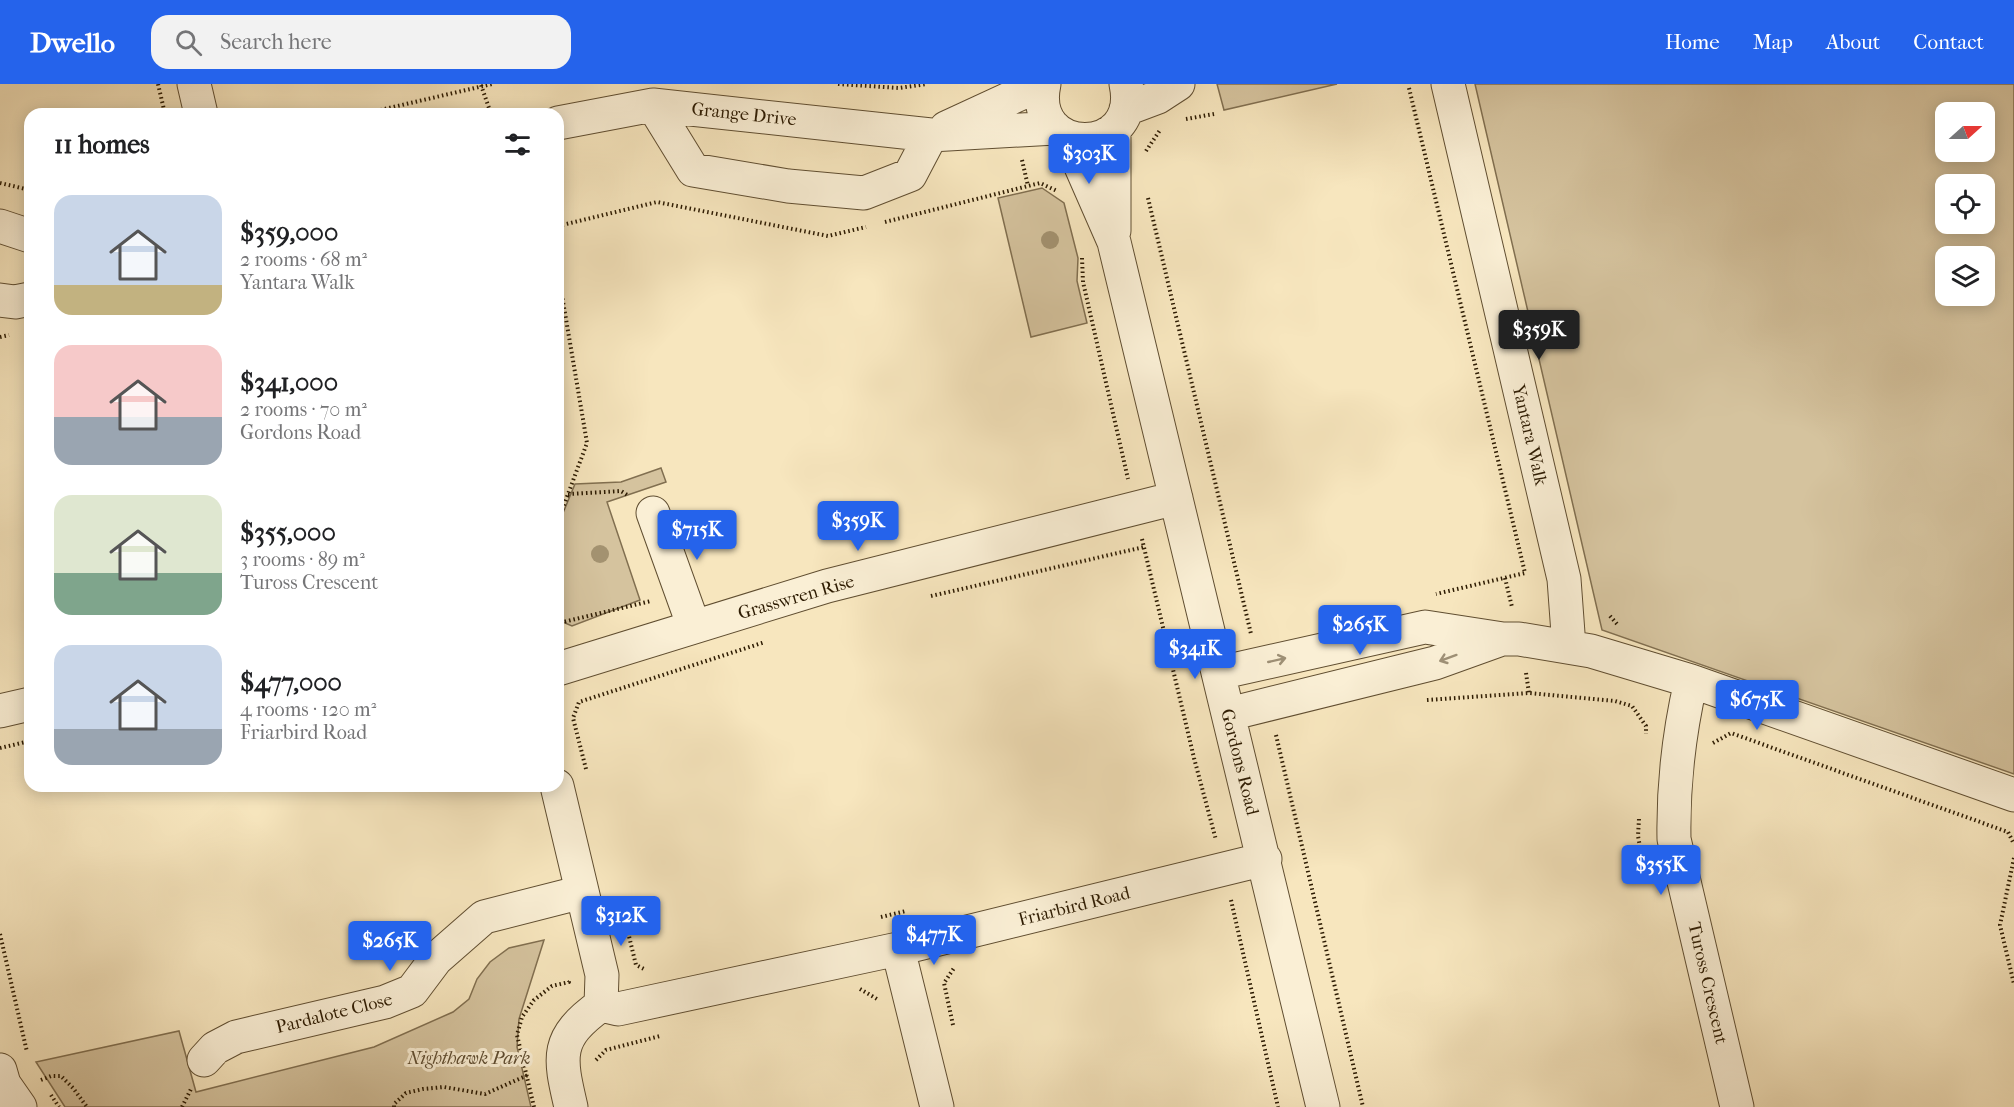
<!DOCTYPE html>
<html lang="en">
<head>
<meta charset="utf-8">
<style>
  :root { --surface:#fff; --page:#f2f2f2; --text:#202124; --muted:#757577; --accent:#2563eb }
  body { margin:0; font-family:"IM FELL French Canon",serif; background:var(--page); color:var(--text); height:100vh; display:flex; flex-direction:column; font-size:22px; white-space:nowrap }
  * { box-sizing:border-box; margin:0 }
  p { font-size:20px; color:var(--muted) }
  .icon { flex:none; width:33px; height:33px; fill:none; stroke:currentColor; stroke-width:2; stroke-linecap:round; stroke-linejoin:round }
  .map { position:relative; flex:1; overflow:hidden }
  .drawer { position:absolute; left:24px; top:24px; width:540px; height:684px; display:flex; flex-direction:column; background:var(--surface); border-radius:18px; box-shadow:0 3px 15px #0003 }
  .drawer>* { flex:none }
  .needle { width:39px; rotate:69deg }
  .buttons { position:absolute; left:1935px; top:18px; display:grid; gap:12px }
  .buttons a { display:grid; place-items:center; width:60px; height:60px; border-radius:12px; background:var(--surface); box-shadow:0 3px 15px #0003; font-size:30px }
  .price { position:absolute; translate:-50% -51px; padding:0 14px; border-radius:6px; background:var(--accent); color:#fff; font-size:20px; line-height:39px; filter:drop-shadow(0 2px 3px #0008) }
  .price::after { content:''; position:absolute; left:50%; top:36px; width:18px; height:14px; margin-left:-9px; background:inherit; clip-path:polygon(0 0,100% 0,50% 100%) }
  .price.selected { background:#222; color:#fff }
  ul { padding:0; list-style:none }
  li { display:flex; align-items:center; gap:18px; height:150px; padding:0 30px }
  li span { display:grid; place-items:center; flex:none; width:168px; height:120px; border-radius:18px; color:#555 }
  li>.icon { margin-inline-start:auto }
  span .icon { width:72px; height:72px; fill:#fffc; stroke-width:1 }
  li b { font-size:26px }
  h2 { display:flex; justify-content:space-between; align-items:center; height:72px; padding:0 30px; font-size:26px }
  header { display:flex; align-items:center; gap:36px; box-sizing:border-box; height:84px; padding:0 30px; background:var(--accent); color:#fff }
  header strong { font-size:28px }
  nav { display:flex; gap:33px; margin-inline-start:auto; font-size:21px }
  .search { width:420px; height:54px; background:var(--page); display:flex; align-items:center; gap:15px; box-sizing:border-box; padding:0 21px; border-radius:18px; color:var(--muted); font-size:22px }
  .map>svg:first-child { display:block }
  .green { fill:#d5c39e; stroke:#816f50; stroke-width:1.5; fill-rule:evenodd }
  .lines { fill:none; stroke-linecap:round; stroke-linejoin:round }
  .minor-casing { stroke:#604e31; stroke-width:35 }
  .path { stroke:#2d1b02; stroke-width:4; stroke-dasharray:1.5 3; stroke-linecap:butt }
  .minor { stroke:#faefd5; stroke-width:33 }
  .tree { fill:#a39270 }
  .oneway { stroke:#9e9076 }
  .labels { text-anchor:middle; stroke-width:6; stroke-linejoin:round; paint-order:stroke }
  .street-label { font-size:18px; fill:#2d1b02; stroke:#faefd5 }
  .park-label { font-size:18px; font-style:italic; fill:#5f4d31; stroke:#faefd5 }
</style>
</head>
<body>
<header>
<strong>Dwello</strong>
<div class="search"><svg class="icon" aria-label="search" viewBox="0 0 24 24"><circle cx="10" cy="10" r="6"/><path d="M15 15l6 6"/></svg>Search here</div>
<nav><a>Home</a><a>Map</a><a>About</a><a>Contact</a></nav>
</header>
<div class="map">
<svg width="2014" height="1023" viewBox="0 0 2014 1023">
  <rect width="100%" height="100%" fill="#f7e6be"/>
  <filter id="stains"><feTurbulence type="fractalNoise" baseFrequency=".00333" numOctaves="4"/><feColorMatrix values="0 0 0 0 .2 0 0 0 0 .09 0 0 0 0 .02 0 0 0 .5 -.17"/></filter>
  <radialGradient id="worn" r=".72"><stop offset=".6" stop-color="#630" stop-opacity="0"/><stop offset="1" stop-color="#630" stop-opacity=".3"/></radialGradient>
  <path class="green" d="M1217,0H1337L1224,26Z
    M1475,0H2014V690L1602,546ZM1984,28V68H1946V28ZM1984,100V140H1946V100ZM1946,172H1984V212H1946Z
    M1042,104L1064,119L1078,174L1077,197L1087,239L1031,253L998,114Z
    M661,384L666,398L607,418L640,516L572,542L558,536V441L575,400L621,398Z
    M544,856L519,935L517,963L531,1023H65L36,978L179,947L196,1008L374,963L453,928L469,915L477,895L490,878L509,864Z"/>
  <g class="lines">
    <defs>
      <path id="minor" d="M194,0L201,30
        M1044,0C1028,74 1142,74 1126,0
        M1448,0L1564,495L1569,563
        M653,21L693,86L788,102L864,109L910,91L931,51
        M1126,25L1158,13L1178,0
        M558,39L653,21L931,51L1055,44
        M946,44L1041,0
        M1068,53L1114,158L1323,1023
        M0,142L30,152
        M1114,147V45
        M0,216L15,218L30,215
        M653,429L694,543
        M558,585L827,502L1176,414
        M1219,589L1425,543L1503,555H1519L1591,567L1691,597L2014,711
        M1691,597C1679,649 1673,701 1674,755L1737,1023
        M0,627L30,620
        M1229,630L1435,579L1499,556
        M557,702L602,891L601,921C555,954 559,972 571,1023
        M898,865L937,1023
        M601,921L618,925L898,865L1265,775
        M204,976L215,964L236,953L385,918L412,907L436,875L484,833L582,808
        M0,986L4,1000L20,1023"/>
    </defs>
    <use href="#minor" class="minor-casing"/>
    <path class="path" d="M158,0L165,30
      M838,0L899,4L927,0
      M481,1L491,30
      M1409,4L1525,489L1436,510
      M363,30L492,0
      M1186,35L1214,30
      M1146,67L1160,46
      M1022,76L1028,102
      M0,99L30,106
      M1148,114L1251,550
      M885,138L1040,99L1057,107
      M558,142L657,118L828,152L866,143
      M1082,174L1083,198L1128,395
      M558,188L587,359L558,437
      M0,253L9,251
      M568,410L621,407L629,412
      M1142,455L1194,674L1216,756
      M1505,494L1512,523
      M931,512L1144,463
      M1610,532L1617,540
      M558,536L559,539L651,517
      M1526,589L1529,609
      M1427,616L1529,609L1615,617L1632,622L1646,642V650
      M1276,651L1363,1023
      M1713,659L1731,649L2008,748L2014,760
      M0,664L30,657
      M586,685L573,634L579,618L765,558
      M1639,735L1638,752L1640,763
      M2014,774L2000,841L2014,900
      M1231,816L1278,1023
      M881,833L906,827
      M627,844L636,881L646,886
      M0,850L27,968
      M860,905L877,915
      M953,941L944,899L954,884
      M596,976L606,966L660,952
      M41,996L51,992H61L73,1004L87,1023
      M51,1011L59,1023
      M182,1023L191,1005
      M394,1023V1020L406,1009L423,1005L444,1003L485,1010L528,991
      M534,1023L517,951L522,933L534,916L552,902L569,898V895"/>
    <use href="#minor" class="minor"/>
  </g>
  <g class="tree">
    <circle cx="1050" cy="156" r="9"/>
    <circle cx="600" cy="470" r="9"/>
  </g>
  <defs><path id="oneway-shaft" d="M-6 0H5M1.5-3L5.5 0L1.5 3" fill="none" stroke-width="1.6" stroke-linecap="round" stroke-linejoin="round" transform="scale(1.5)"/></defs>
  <g class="oneway">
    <use href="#oneway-shaft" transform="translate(1448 574) rotate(160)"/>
    <use href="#oneway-shaft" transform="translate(1277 576) rotate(-13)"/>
  </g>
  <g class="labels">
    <g class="street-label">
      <text transform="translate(744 30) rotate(6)" y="6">Grange Drive</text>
      <text transform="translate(1530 351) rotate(77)" y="6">Yantara Walk</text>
      <text transform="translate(796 513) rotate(-16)" y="6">Grasswren Rise</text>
      <text transform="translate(1240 678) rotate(76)" y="6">Gordons Road</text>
      <text transform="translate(1074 822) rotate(-14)" y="6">Friarbird Road</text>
      <text transform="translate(1708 899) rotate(77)" y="6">Tuross Crescent</text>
      <text transform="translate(334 929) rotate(-14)" y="6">Pardalote Close</text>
    </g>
    <g class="park-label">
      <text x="469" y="980">Nighthawk Park</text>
    </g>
  </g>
  <rect width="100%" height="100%" filter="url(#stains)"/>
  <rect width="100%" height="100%" fill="url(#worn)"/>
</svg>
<div class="buttons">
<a><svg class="needle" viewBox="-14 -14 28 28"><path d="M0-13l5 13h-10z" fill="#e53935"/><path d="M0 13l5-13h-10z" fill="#757577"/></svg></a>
<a><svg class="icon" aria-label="locate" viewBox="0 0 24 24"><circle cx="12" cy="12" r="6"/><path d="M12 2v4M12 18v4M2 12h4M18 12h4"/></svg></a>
<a><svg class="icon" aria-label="layers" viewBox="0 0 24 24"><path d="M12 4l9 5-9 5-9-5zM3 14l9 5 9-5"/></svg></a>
</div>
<b class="price" style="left:1089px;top:101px">$303K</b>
<b class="price selected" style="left:1539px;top:277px">$359K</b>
<b class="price" style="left:858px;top:468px">$359K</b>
<b class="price" style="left:697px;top:477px">$715K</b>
<b class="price" style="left:1360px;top:572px">$265K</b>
<b class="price" style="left:1195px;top:596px">$341K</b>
<b class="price" style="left:1757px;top:647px">$675K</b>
<b class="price" style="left:1661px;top:812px">$355K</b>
<b class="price" style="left:621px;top:863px">$312K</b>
<b class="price" style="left:934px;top:882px">$477K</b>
<b class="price" style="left:390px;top:888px">$265K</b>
<section class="drawer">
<h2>11 homes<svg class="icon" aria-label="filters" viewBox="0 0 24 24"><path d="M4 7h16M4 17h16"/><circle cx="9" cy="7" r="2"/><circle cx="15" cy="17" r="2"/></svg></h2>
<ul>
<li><span style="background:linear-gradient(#c9d6e8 75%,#c2b280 0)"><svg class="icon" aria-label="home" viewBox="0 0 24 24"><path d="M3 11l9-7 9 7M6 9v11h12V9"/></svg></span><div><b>$359,000</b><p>2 rooms · 68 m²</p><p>Yantara Walk</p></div></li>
<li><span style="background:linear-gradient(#f6c9c9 60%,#9aa5b1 0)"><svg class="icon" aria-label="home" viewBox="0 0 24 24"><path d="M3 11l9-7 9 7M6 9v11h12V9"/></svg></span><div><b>$341,000</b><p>2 rooms · 70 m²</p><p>Gordons Road</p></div></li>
<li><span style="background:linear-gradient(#dfe7d0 65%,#7fa58c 0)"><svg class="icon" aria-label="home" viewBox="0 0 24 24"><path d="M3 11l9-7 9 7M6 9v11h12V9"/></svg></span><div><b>$355,000</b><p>3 rooms · 89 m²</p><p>Tuross Crescent</p></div></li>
<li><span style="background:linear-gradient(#c9d6e8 70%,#9aa5b1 0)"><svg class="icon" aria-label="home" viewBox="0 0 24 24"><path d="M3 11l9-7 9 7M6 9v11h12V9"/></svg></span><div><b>$477,000</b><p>4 rooms · 120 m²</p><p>Friarbird Road</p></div></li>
</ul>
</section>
</div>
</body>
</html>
